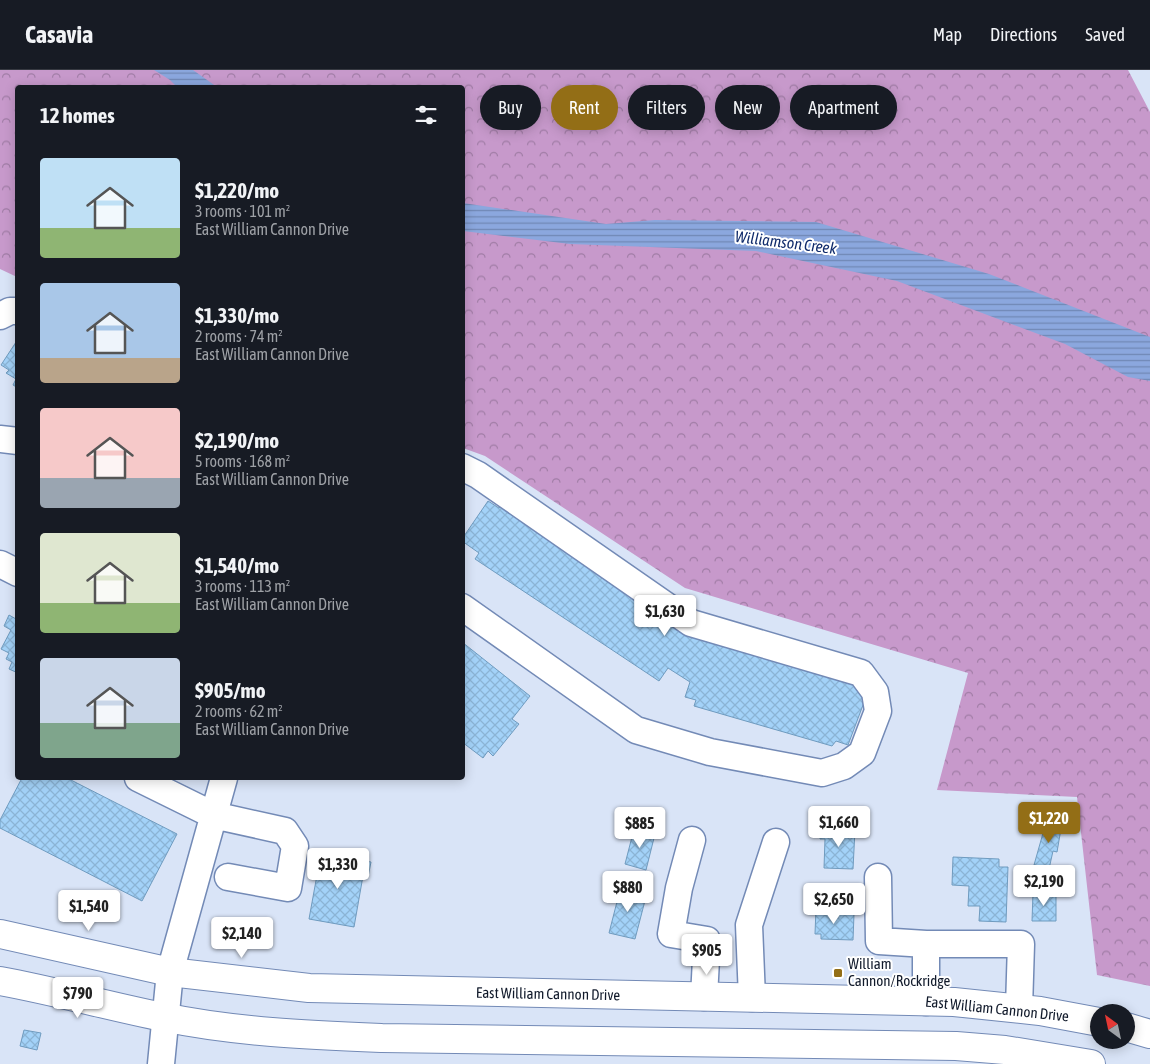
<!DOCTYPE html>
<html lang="en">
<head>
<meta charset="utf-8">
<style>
  :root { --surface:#171b24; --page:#242831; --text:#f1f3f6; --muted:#9ea1a6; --line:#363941; --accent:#936e16 }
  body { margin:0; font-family:"Asap Condensed",sans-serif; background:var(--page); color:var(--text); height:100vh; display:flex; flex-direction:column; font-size:19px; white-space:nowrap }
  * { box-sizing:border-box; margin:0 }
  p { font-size:16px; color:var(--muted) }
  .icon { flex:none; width:28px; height:28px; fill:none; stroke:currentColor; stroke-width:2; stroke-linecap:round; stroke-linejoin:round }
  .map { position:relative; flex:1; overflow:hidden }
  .sheet { position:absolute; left:15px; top:15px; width:450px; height:695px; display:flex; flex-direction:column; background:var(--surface); border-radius:5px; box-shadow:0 2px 12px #0003 }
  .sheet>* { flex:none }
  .banner { position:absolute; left:480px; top:15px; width:475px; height:45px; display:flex; gap:10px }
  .needle { width:32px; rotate:327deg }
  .fabs { position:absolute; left:1090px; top:934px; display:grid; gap:10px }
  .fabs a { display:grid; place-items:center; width:45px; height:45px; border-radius:50%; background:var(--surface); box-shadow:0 2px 12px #0003; font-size:25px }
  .price { position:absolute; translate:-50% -42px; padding:0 11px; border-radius:5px; background:#fff; color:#222; font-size:16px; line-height:32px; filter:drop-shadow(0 1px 2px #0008) }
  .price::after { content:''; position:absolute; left:50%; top:30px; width:15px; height:11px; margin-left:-8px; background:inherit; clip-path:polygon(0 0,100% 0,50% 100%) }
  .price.selected { background:var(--accent); color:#fff }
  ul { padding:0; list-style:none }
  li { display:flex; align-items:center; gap:15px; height:125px; padding:0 25px }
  li span { display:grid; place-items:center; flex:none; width:140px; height:100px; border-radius:5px; color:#555 }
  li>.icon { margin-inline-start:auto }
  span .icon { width:60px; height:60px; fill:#fffc; stroke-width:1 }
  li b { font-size:21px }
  h2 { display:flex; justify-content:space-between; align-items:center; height:60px; padding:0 25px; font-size:21px }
  .pill { padding:0 18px; border-radius:22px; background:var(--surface); box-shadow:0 2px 12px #0003; font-size:18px; line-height:45px }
  .pill.selected { background:var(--accent); color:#fff }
  header { display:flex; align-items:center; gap:30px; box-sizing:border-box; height:70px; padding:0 25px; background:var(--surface); border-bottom:1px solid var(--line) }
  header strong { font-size:24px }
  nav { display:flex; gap:28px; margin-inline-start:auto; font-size:18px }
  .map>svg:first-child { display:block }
  .forest { fill:url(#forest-crowns) }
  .water { fill:url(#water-rules) }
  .building { fill:url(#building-cross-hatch); stroke:#6f9bbf }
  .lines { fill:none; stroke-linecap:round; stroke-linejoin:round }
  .minor-casing { stroke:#738ab6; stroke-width:29 }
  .major-casing { stroke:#738ab6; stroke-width:30 }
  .minor { stroke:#fff; stroke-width:26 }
  .major { stroke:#fff; stroke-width:28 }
  .poi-dot { fill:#936e16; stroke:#fff; stroke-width:2 }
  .labels { text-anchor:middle; stroke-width:4; stroke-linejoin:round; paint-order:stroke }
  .poi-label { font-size:15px; fill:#111a2b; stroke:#fff; text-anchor:start }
  .street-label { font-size:15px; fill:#111a2b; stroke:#fff }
  .water-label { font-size:16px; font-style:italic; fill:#102b6b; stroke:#fff }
</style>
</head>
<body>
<header>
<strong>Casavia</strong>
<nav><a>Map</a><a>Directions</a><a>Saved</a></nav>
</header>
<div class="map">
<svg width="1150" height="994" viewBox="0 0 1150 994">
  <defs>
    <pattern id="forest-crowns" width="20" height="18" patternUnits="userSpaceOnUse" patternTransform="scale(1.25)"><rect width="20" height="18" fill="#c799cb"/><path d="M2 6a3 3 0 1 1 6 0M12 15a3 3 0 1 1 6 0" fill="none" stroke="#a07ca5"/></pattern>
    <pattern id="water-rules" width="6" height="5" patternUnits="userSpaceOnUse" patternTransform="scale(1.25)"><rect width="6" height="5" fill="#8ba7de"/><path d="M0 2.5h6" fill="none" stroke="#7087b4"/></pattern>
    <pattern id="building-cross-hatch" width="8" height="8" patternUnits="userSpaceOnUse" patternTransform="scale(1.25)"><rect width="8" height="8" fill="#a3d2f8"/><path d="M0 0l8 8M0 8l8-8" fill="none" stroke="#8bb4d5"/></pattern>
  </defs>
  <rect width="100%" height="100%" fill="#d9e4f7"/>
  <path class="forest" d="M0,0H1128L1150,42V916L1097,905L1077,727L937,720L968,603L685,518L485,386L463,378L462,18H18L17,207L0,199Z"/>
  <path class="water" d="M154,0H193L217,17H177L170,10Z
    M463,133L606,154L655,150L816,152L989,204L1150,267V311L1128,307L1065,274L897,211L756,181L570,174L463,161Z"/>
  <path class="building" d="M18,269V318L13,315L16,309L6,303L9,300L1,295Z
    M488,431L499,438L502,435L695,565L869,619L848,675L836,671L832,676L694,636L696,630L685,627L690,612L668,598L659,611L475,489L479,483L462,471V469Z
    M9,545L16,549L18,546V603L9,599L12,592L6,589L9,583L1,579L11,560L4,556Z
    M462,572L530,626L512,649L519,654L493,686L488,681L483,688L462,672Z
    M22,708H67L177,764L142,831L0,758V750Z
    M1047,749L1062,753L1057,782L1053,781L1049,799L1034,795Z
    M634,759L655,764L646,800L625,794Z
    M821,759L855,760L853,799L824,798L825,769H820Z
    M321,783L371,792L368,807L363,806L354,857L309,849Z
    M953,787L999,789V797H1008L1006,852L979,851L980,836H968L969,816L952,815Z
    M621,816L647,823L635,869L609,863Z
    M1033,823L1056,824V851H1032Z
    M816,838L837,839V844H854L853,870L821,869V864H815Z
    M24,960L41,963L37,980L20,976Z"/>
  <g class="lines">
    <defs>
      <path id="minor" d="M0,246L10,241H18
        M0,369L18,371
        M462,397L478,405L691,553L861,603L875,622L878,641L862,683L844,696L822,703L710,682L636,660L462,537
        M0,494L18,503
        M138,708L213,745L285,761L295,776L288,818L228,807
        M692,770L679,818L671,864L707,870L704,927
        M878,807L879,871L926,874V932
        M926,874H1021L1019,938
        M752,928L749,855L776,772
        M161,994L170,902L224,708"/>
      <path id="major" d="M0,864L170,902L309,918L954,932L1040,941L1099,952
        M0,911C55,921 108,936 163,947C235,962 309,965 382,968L956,976L1005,980L1091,994
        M1126,957L1150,964"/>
    </defs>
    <use href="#minor" class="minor-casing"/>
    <use href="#major" class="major-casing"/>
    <use href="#minor" class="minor"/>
    <use href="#major" class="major"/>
  </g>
  <rect class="poi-dot" x="833" y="898" width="10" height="10" rx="2.5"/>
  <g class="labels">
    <g class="poi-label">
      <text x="848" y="899">William<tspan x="848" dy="17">Cannon/Rockridge</tspan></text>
    </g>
    <g class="street-label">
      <text transform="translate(548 924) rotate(1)" y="5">East William Cannon Drive</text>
      <text transform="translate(997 939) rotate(6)" y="5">East William Cannon Drive</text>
    </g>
    <g class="water-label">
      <text transform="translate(786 172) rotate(7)" y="6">Williamson Creek</text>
    </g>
  </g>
</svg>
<div class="fabs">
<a><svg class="needle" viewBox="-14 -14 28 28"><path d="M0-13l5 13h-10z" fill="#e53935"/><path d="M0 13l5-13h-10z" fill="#9ea1a6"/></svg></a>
</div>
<b class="price" style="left:665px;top:567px">$1,630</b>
<b class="price selected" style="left:1049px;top:774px">$1,220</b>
<b class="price" style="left:839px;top:778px">$1,660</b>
<b class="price" style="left:640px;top:779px">$885</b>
<b class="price" style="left:338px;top:820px">$1,330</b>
<b class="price" style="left:1044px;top:837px">$2,190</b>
<b class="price" style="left:628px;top:843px">$880</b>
<b class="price" style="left:834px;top:855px">$2,650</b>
<b class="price" style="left:89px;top:862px">$1,540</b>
<b class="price" style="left:242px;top:889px">$2,140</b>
<b class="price" style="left:707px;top:906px">$905</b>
<b class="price" style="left:78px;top:949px">$790</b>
<div class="banner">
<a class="pill">Buy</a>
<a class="pill selected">Rent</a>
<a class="pill">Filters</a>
<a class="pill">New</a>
<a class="pill">Apartment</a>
</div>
<section class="sheet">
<h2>12 homes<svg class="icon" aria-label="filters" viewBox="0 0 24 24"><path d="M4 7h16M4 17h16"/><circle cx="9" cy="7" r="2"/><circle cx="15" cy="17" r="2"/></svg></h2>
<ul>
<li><span style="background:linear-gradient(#bfe0f5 70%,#8fb573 0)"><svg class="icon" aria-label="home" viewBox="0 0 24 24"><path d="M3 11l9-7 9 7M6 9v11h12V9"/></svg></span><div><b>$1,220/mo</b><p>3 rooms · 101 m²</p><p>East William Cannon Drive</p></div></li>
<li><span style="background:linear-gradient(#a9c7e8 75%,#b9a48a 0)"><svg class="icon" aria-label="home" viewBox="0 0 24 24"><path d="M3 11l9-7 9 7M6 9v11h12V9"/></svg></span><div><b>$1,330/mo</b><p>2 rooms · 74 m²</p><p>East William Cannon Drive</p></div></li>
<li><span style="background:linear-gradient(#f6c9c9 70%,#9aa5b1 0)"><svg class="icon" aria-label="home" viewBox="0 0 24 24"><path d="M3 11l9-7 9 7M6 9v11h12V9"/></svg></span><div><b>$2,190/mo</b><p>5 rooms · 168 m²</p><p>East William Cannon Drive</p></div></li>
<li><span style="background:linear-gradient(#dfe7d0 70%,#8fb573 0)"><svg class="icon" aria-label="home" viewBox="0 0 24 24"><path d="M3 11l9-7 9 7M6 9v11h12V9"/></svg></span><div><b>$1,540/mo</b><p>3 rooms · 113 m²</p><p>East William Cannon Drive</p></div></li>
<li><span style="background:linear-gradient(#c9d6e8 65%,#7fa58c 0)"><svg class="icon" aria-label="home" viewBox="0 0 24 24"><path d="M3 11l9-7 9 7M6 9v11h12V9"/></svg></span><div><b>$905/mo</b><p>2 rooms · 62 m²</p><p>East William Cannon Drive</p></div></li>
</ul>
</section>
</div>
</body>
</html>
